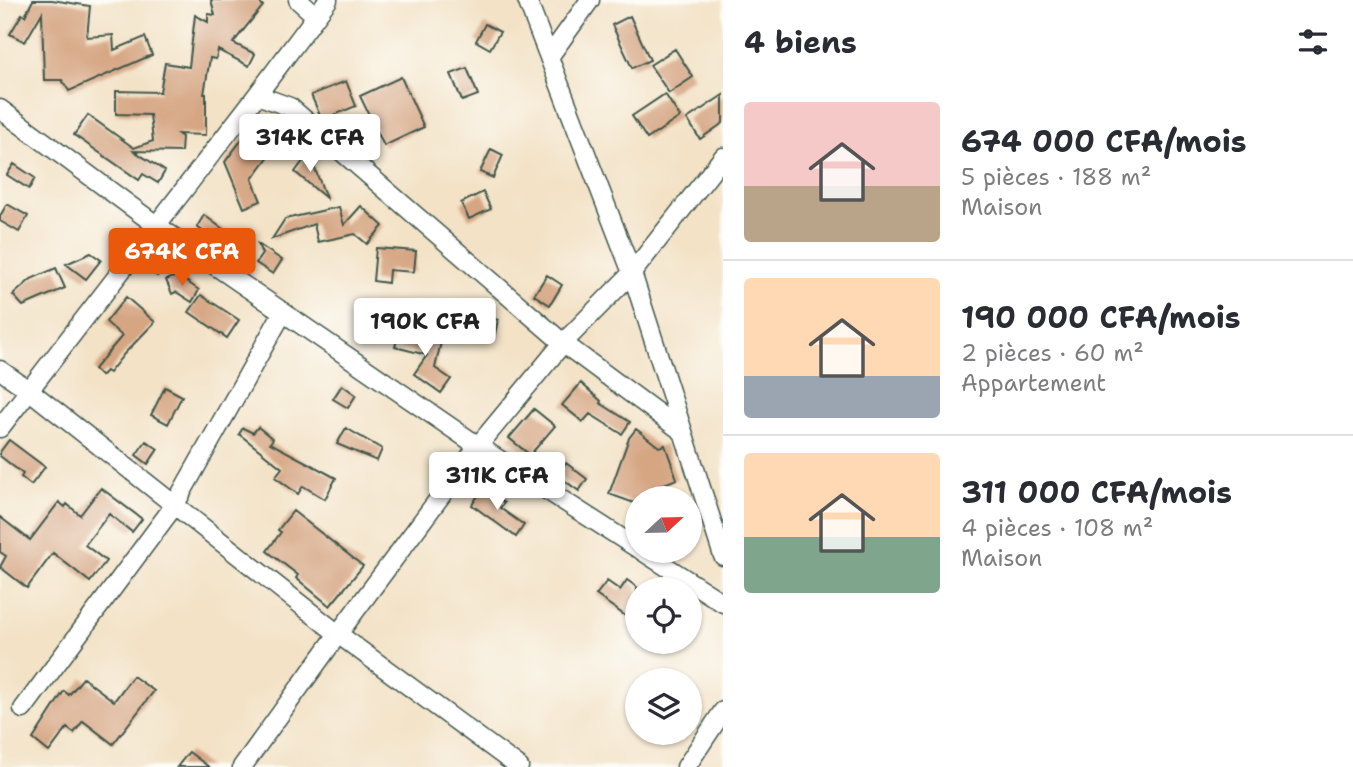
<!DOCTYPE html>
<html lang="fr">
<head>
<meta charset="utf-8">
<style>
  :root { --surface:#fff; --page:#f2f2f3; --text:#2b2b33; --muted:#7c7c81; --line:#e1e1e2; --accent:#ea580c }
  body { margin:0; font-family:"Shantell Sans",sans-serif; background:var(--page); color:var(--text); height:100vh; display:flex; flex-direction:column; font-size:26px; white-space:nowrap }
  * { box-sizing:border-box; margin:0 }
  p { font-size:23px; color:var(--muted) }
  .icon { flex:none; width:38px; height:38px; fill:none; stroke:currentColor; stroke-width:2; stroke-linecap:round; stroke-linejoin:round }
  .map { position:relative; flex:1; overflow:hidden }
  .panel { display:flex; flex-direction:column; background:var(--surface); width:630px }
  .panel>* { flex:none }
  .needle { width:46px; rotate:68deg }
  .fabs { position:absolute; left:625px; top:486px; display:grid; gap:14px }
  .fabs a { display:grid; place-items:center; width:77px; height:77px; border-radius:50%; background:var(--surface); box-shadow:0 2px 5px #0004; font-size:35px }
  .price { position:absolute; translate:-50% -60px; padding:0 16px; border-radius:7px; background:#fff; color:#222; font-size:23px; line-height:46px; filter:drop-shadow(0 2px 4px #0008) }
  .price::after { content:''; position:absolute; left:50%; top:42px; width:21px; height:16px; margin-left:-10px; background:inherit; clip-path:polygon(0 0,100% 0,50% 100%) }
  .price.current { background:var(--accent); color:#fff }
  ul { padding:0; list-style:none }
  li { display:flex; align-items:center; gap:21px; height:175px; padding:0 21px }
  li+li { border-top:2px solid var(--line) }
  li span { display:grid; place-items:center; flex:none; width:196px; height:140px; border-radius:7px; color:#555 }
  li>.icon { margin-inline-start:auto }
  span .icon { width:84px; height:84px; fill:#fffc; stroke-width:1 }
  li b { font-size:30px }
  h2 { display:flex; justify-content:space-between; align-items:center; height:84px; padding:0 21px; font-size:30px }
  main { display:flex; flex:1; min-height:0 }
  .map>svg:first-child { display:block }
  .building { fill:#d6a683 }
  .lines { fill:none; stroke-linecap:round; stroke-linejoin:round }
  .minor-casing { stroke:#3f564a; stroke-width:21 }
  .minor { stroke:#fff; stroke-width:18 }
</style>
</head>
<body>
<main>
<div class="map">
<svg width="723" height="767" viewBox="0 0 723 767">
  <rect width="100%" height="100%" fill="#fdfcf7"/>
  <filter id="ink" filterUnits="userSpaceOnUse"><feTurbulence type="fractalNoise" baseFrequency=".0143" numOctaves="2"/><feDisplacementMap in="SourceGraphic" scale="14" xChannelSelector="R" yChannelSelector="G"/><feConvolveMatrix kernelMatrix="1 2 1 2 8 2 1 2 1" color-interpolation-filters="sRGB"/></filter>
  <filter id="wash" filterUnits="userSpaceOnUse"><feTurbulence type="fractalNoise" baseFrequency=".00686" numOctaves="4" result="noise"/><feDisplacementMap in="SourceGraphic" scale="28" xChannelSelector="R" yChannelSelector="G"/><feGaussianBlur stdDeviation="1.57" result="paint"/><feColorMatrix in="noise" values="0 0 0 0 0 0 0 0 0 0 0 0 0 0 0 0 0 1.4 0 .05"/><feComposite in="paint" operator="in"/></filter>
  <g filter="url(#wash)">
    <rect width="100%" height="100%" fill="#f3e2c6"/>
    <g id="blocks">
      <path class="building" d="M33,0H52L90,6L87,37L113,35L114,50L145,37L152,55L69,91L62,80H44L42,13L25,42L10,34L22,14L25,16Z
        M211,0H256L263,6L233,43L255,54L249,66L218,50L216,59L210,58L204,94H206V135L178,134L182,137L181,152L134,151L165,171L158,183L143,174L139,180L74,135L88,115L134,148L153,141L150,115L116,114V91L160,92L165,63L189,67L195,15L208,22V14L215,15Z
        M630,16L650,60L632,68L612,25Z
        M485,24L500,32L490,49L476,41Z
        M675,49L693,77L669,93L650,65Z
        M467,68L478,95L462,101L451,74Z
        M401,77L424,127L384,146L360,96Z
        M346,81L356,106L322,120L311,95Z
        M665,94L680,117L647,139L632,116Z
        M723,95V123L700,139L687,119Z
        M246,134L272,152L252,179L261,201L244,208L225,162Z
        M491,149L503,155L493,178L480,172Z
        M309,153L326,198L295,172Z
        M14,164L35,178L29,189L7,175Z
        M483,192L491,209L469,219L461,203Z
        M7,204L28,216L19,232L0,221V216Z
        M361,206L383,226L367,244L355,234L318,242L314,224L272,239L285,219L339,207L344,225Z
        M204,215L231,235L224,246L197,227Z
        M258,244L282,260L273,274L256,263L262,254Z
        M376,248L416,251L414,272L389,270L388,283L373,281Z
        M91,253L101,260L86,279L66,264Z
        M155,253L167,260L157,276L146,267Z
        M56,268L65,288L23,306L13,295L31,279Z
        M181,274L183,279L199,290L192,302L176,292L172,294L166,280Z
        M547,275L562,285L550,305L534,295Z
        M201,295L239,320L227,338L189,312Z
        M126,297L155,322L124,354L109,373L106,371L101,376L94,369L122,336L106,322Z
        M467,311L498,320L494,339L462,330Z
        M400,329L421,334L419,339L436,343L443,333L435,368L451,379L441,393L414,374L427,355L395,347Z
        M581,383L601,401L600,403L630,422L622,434L590,414L583,422L562,405Z
        M342,385L356,395L348,408L333,399Z
        M165,387L182,396L168,424L151,415Z
        M534,409L555,426L530,455L509,438Z
        M258,427L273,439L270,443L336,478L325,499L303,486L298,494L275,477L282,468L239,434L243,428L253,433Z
        M346,428L382,449L377,461L337,444Z
        M636,429L659,447L665,445L677,479L646,491L644,499H637V504L609,494L629,438Z
        M9,440L45,467L31,485L21,477L23,474L0,456V452Z
        M146,441L158,449L148,464L136,455Z
        M566,463L587,479L579,491L557,475Z
        M101,488L142,519L132,532L109,514L85,545L106,561L90,582L53,553L27,588L0,567L6,556L0,552V517L30,540L59,502L65,507L67,504L80,515Z
        M483,488L504,503L500,508L524,525L516,537L472,505Z
        M293,511L363,566L330,606L296,578L298,575L267,551L281,532L278,530Z
        M627,580L637,587V624L596,595L607,581L620,590Z
        M133,676L154,691L113,744L83,721L74,733L67,728L49,752L33,739L64,691L69,695L83,678L114,701Z
        M189,752L209,767H177Z"/>
    </g>
  </g>
  <g filter="url(#ink)">
    <use href="#blocks" fill-opacity="0" stroke="#3f564a" stroke-width="2"/>
    <g class="lines">
      <defs>
        <path id="minor" d="M298,0L316,16
          M527,0L632,273L723,556
          M549,57L590,0
          M257,95L290,107L563,343L683,432
          M0,109L156,225L478,446L637,548
          M0,370L30,391L338,634L519,767
          M0,428L257,95L328,0
          M642,551L723,603
          M23,709L174,506L283,312
          M242,767L338,634L478,446L563,343L632,273L723,157
          M686,767L723,711"/>
      </defs>
      <use href="#minor" class="minor-casing"/>
      <use href="#minor" class="minor"/>
    </g>
  </g>
</svg>
<div class="fabs">
<a><svg class="needle" viewBox="-14 -14 28 28"><path d="M0-13l5 13h-10z" fill="#e53935"/><path d="M0 13l5-13h-10z" fill="#7c7c81"/></svg></a>
<a><svg class="icon" aria-label="locate" viewBox="0 0 24 24"><circle cx="12" cy="12" r="6"/><path d="M12 2v4M12 18v4M2 12h4M18 12h4"/></svg></a>
<a><svg class="icon" aria-label="layers" viewBox="0 0 24 24"><path d="M12 4l9 5-9 5-9-5zM3 14l9 5 9-5"/></svg></a>
</div>
<b class="price" style="left:310px;top:174px">314K CFA</b>
<b class="price current" style="left:182px;top:288px">674K CFA</b>
<b class="price" style="left:425px;top:358px">190K CFA</b>
<b class="price" style="left:497px;top:512px">311K CFA</b>
</div>
<section class="panel">
<h2>4 biens<svg class="icon" aria-label="filters" viewBox="0 0 24 24"><path d="M4 7h16M4 17h16"/><circle cx="9" cy="7" r="2"/><circle cx="15" cy="17" r="2"/></svg></h2>
<ul>
<li><span style="background:linear-gradient(#f6c9c9 60%,#b9a48a 0)"><svg class="icon" aria-label="home" viewBox="0 0 24 24"><path d="M3 11l9-7 9 7M6 9v11h12V9"/></svg></span><div><b>674 000 CFA/mois</b><p>5 pièces · 188 m²</p><p>Maison</p></div></li>
<li><span style="background:linear-gradient(#ffd9b3 70%,#9aa5b1 0)"><svg class="icon" aria-label="home" viewBox="0 0 24 24"><path d="M3 11l9-7 9 7M6 9v11h12V9"/></svg></span><div><b>190 000 CFA/mois</b><p>2 pièces · 60 m²</p><p>Appartement</p></div></li>
<li><span style="background:linear-gradient(#ffd9b3 60%,#7fa58c 0)"><svg class="icon" aria-label="home" viewBox="0 0 24 24"><path d="M3 11l9-7 9 7M6 9v11h12V9"/></svg></span><div><b>311 000 CFA/mois</b><p>4 pièces · 108 m²</p><p>Maison</p></div></li>
</ul>
</section>
</main>
</body>
</html>
